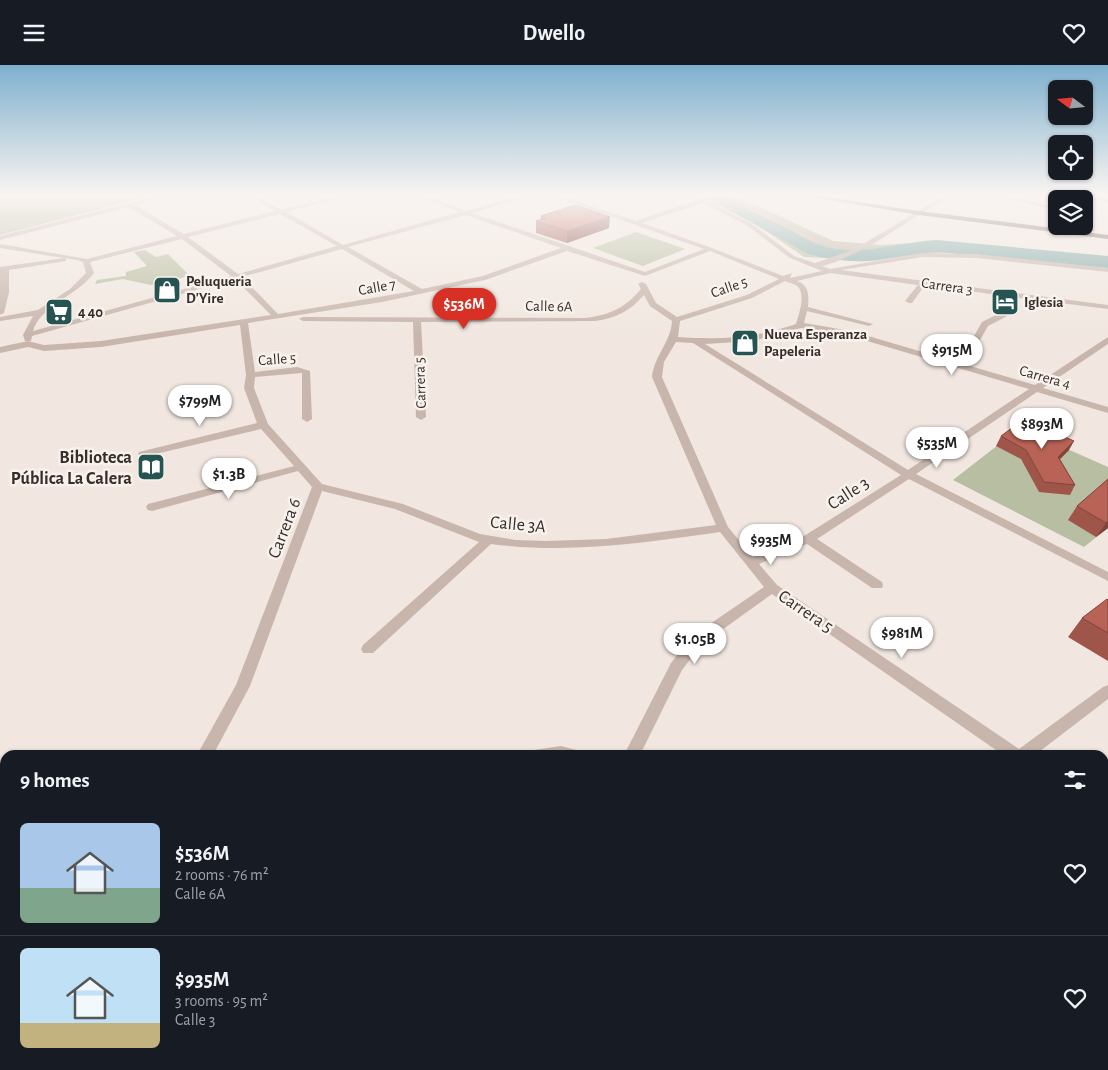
<!DOCTYPE html>
<html lang="en">
<head>
<meta charset="utf-8">
<style>
  :root { --surface:#171b24; --page:#242831; --text:#f1f3f6; --muted:#9ea1a6; --line:#363941; --accent:#d93025 }
  body { margin:0; font-family:"Alegreya Sans",sans-serif; background:var(--page); color:var(--text); height:100vh; display:flex; flex-direction:column; font-size:19px; white-space:nowrap }
  * { box-sizing:border-box; margin:0 }
  p { font-size:16px; color:var(--muted) }
  .icon { flex:none; width:28px; height:28px; fill:none; stroke:currentColor; stroke-width:2; stroke-linecap:round; stroke-linejoin:round }
  .map { position:relative; flex:1; overflow:hidden }
  .sheet { position:absolute; left:0px; top:685px; width:1109px; height:320px; display:flex; flex-direction:column; background:var(--surface); border-radius:15px 15px 0 0; box-shadow:0 1px 4px #0004 }
  .sheet>* { flex:none }
  .needle { width:32px; rotate:286deg }
  .tools { position:absolute; left:1048px; top:15px; display:grid; gap:10px }
  .tools a { display:grid; place-items:center; width:45px; height:45px; border-radius:8px; background:var(--surface); box-shadow:0 1px 4px #0004; font-size:25px }
  .price { position:absolute; translate:-50% -42px; padding:0 11px; border-radius:18px; background:#fff; color:#222; font-size:16px; line-height:32px; filter:drop-shadow(0 1px 2px #0008) }
  .price::after { content:''; position:absolute; left:50%; top:30px; width:15px; height:11px; margin-left:-8px; background:inherit; clip-path:polygon(0 0,100% 0,50% 100%) }
  .price.selected { background:var(--accent); color:#fff }
  ul { padding:0; list-style:none }
  li { display:flex; align-items:center; gap:15px; height:125px; padding:0 20px }
  li+li { border-top:1px solid var(--line) }
  li span { display:grid; place-items:center; flex:none; width:140px; height:100px; border-radius:8px; color:#555 }
  li>.icon { margin-inline-start:auto }
  span .icon { width:60px; height:60px; fill:#fffc; stroke-width:1 }
  li b { font-size:21px }
  h2 { display:flex; justify-content:space-between; align-items:center; height:60px; padding:0 20px; font-size:21px }
  header { display:flex; justify-content:space-between; align-items:center; height:65px; padding:0 20px; background:var(--surface); font-size:22px; font-weight:600 }
  .map>svg:first-child { display:block }
  .green { fill:#b8bea2 }
  .lines { fill:none; stroke-linecap:round; stroke-linejoin:round }
  .river { fill:#82aba8; fill-rule:evenodd }
  .street { fill:#c8b6ad; fill-rule:evenodd }
  .primary { fill:#77635e; fill-rule:evenodd }
  .wall { fill:#9f554a }
  .shaded-wall { fill:#82453c }
  .building { fill:#b96356; stroke:#82453c }
  .labels { text-anchor:middle; stroke-width:5; stroke-linejoin:round; paint-order:stroke }
  .far-poi-label { font-size:15px; font-weight:bold; fill:#372d2b; stroke:#f8f2ec; text-anchor:start }
  .far-street-label { font-size:15px; fill:#372d2b; stroke:#f8f2ec }
  .poi-label { font-size:18px; font-weight:bold; fill:#372d2b; stroke:#f8f2ec; text-anchor:end }
  .street-label { font-size:18px; fill:#372d2b; stroke:#f8f2ec }
</style>
</head>
<body>
<header><svg class="icon" aria-label="menu" viewBox="0 0 24 24"><path d="M4 6h16M4 12h16M4 18h16"/></svg>Dwello<svg class="icon" aria-label="heart" viewBox="0 0 24 24"><path d="M12 20l-8-8c-3-5 5-10 8-4 3-6 11-1 8 4z"/></svg></header>
<div class="map">
<svg width="1108" height="1005" viewBox="0 0 1108 1005">
  <rect width="100%" height="100%" fill="#f1e7e0"/>
  <path class="green" d="M0,130H155L0,170Z
    M697,130H734L833,176L881,180L929,177L1108,194V203L946,187L869,195L804,192L757,160Z
    M636,167L685,184L643,201L593,183Z
    M145,185L156,192L168,189L190,211L151,220L123,214L95,219L97,215L126,211V207L147,201L134,187Z
    M1020,363L1108,402V463L1084,482L953,415Z"/>
  <g class="lines">
    <path class="river" d="M707,130C746,126 783,167 820,180C857,193 899,177 937,175L1108,191V203L937,187C917,188 898,192 879,195C855,198 831,195 808,189L709,134Z"/>
    <path class="street" d="M162,130H170L135,140L184,169L275,146L248,130H255L281,145L342,130H350L286,147L343,180L460,147L416,130H423L466,146L524,130H532L472,148L645,207L704,184L550,130H558L636,156L698,135L689,130C697,130 703,132 710,133L708,136L752,159L794,191L815,198L852,185L813,177L720,130H727L817,174L858,182L945,130H951L870,181L836,197L822,201L830,204L923,188L977,189L1108,203V207L977,193L923,192L841,205L1108,240V244L1013,232L1011,249L988,261L980,275L977,276L973,273L982,257L1004,246L1005,231L925,220L912,238H909L905,236L918,220L830,208L797,216C809,220 809,230 808,242L873,259L869,261L807,246L804,258L851,266L1035,320L1108,272V279L1043,323L1108,342V348L1037,327L916,409L1108,507V516L909,414L817,474L882,517L883,520L882,523H872L807,479L759,499L777,520L1019,684L1103,622L1108,620V634L1035,690H1003L772,529L701,580L682,605L640,690H624L671,598L691,572L764,522L720,467C644,478 568,489 491,479L373,588H363L361,584L363,580L479,477L395,444L322,426L250,621L213,690H197L236,620L312,422L298,406L152,446L148,445L146,442L148,439L294,401L261,364L143,392L138,389L139,387L257,358L244,323L246,310L240,260L101,282L44,286L28,282L0,288V282L28,276H25L23,270L33,251L0,256V252L38,245L70,224L86,208L83,197L77,195L0,183V179L87,194L177,171L129,142L0,175V171ZM703,138L748,161L790,193L822,206L790,213L792,208L783,211L712,183L642,158ZM280,149L337,181L238,209L188,172ZM466,150L561,183L483,211L422,224L348,182ZM182,174L231,211L33,266C40,241 77,231 94,208L90,197ZM342,184L414,226L278,249L242,212ZM567,186L645,211L710,186L779,214L747,230L677,252L656,238L646,219L642,217L638,219L641,224C625,243 610,250 585,253L303,252L299,254L303,256L413,257L416,352L421,355L426,352L421,257L595,256C616,253 630,246 644,230L650,241L672,256C671,277 654,291 652,312L716,460L606,474L546,476L516,475L480,469L403,439L322,419L268,359L254,323L255,312L302,308V354L307,357L312,354L310,306L297,302L255,307L248,258L382,237L485,215ZM235,214L271,250L101,276L44,280L28,276H31L32,271ZM785,216C789,218 797,219 799,223C805,232 799,249 796,259C756,273 720,275 678,272L680,256L752,233ZM801,263L847,270L1029,324L908,405L705,279L753,276ZM676,277L693,278L901,410L804,471L753,492L728,462L662,312L664,297Z
      M991,130H1001L1051,141L1048,143Z
      M1069,130L1108,133V137L1072,132Z
      M64,193L66,194V196L9,205V227L4,248L0,250V202Z
      M561,681L576,685L578,690H532L534,685Z
      M5,845V863L0,865V847Z
      M1104,866L1108,868V889L1104,887Z
      M501,1000H523L521,1005H499Z
      M568,1000H591L589,1005H566Z"/>
    <path class="primary" d="M801,130H813L919,146L1108,170V174L919,150Z"/>
  </g>
  <path class="wall" d="M541,151L609,163L567,178L536,168V156L541,154Z
    M1001,371L1069,385L1060,394L1075,420L1070,430L1039,427L1021,394L996,381Z
    M1108,414V463L1096,472L1068,455L1077,441Z
    M1108,535V596L1068,572L1082,553Z"/>
  <path class="shaded-wall" d="M610,152L609,163L567,178V166Z
    M1074,376L1069,385L1053,401L1058,392Z
    M1108,456V463L1096,472L1106,458Z"/>
  <path class="building" d="M575,140L610,152L567,166L536,156L546,153L541,151Z
    M1024,354L1074,376L1058,392L1075,420L1044,417L1026,385L1001,371Z
    M1108,414V456L1106,458L1077,441Z
    M1107,534L1108,535V568L1082,553Z"/>
  <linearGradient id="sky" x2="0" y2="1"><stop stop-color="#7fb0ce"/><stop offset="0.48" stop-color="#f9f4f1"/><stop offset="1" stop-color="#f9f4f1" stop-opacity="0"/></linearGradient>
  <rect width="1108" height="270" fill="url(#sky)"/>
  <defs>
    <symbol id="shop-square" viewBox="-11 -11 22 22"><rect x="-9" y="-9" width="18" height="18" rx="4" fill="#255452" stroke="#f8f2ec"/><path d="M-5-2.5h2.3a2.7 3.5 0 0 1 5.4 0H5L5.5 6h-11ZM-1.5-2.5h3a1.5 2.3 0 0 0-3 0Z" fill="#fff"/></symbol>
    <symbol id="hotel-square" viewBox="-11 -11 22 22"><rect x="-9" y="-9" width="18" height="18" rx="4" fill="#255452" stroke="#f8f2ec"/><path d="M-6-4.5h1.5V1H6V5H4.5V3h-9V5H-6ZM-4 0a1.8 1.8 0 1 1 3.6 0ZM.5 0V-2.5h3Q6-2.5 6 0Z" fill="#fff"/></symbol>
    <symbol id="supermarket-square" viewBox="-11 -11 22 22"><rect x="-9" y="-9" width="18" height="18" rx="4" fill="#255452" stroke="#f8f2ec"/><path d="M-6-5.5h2.5l.6 2H6L4.5 2H-2.5L-4.4-4H-6ZM-1.5 3.2a1.3 1.3 0 1 0 .1 0ZM3 3.2a1.3 1.3 0 1 0 .1 0Z" fill="#fff"/></symbol>
    <symbol id="library-square" viewBox="-11 -11 22 22"><rect x="-9" y="-9" width="18" height="18" rx="4" fill="#255452" stroke="#f8f2ec"/><path d="M-6-4Q-3-5.5-.7-3.5V5Q-3 3-6 4ZM6-4Q3-5.5 .7-3.5V5Q3 3 6 4Z" fill="#fff"/></symbol>
  </defs>
  <g fill-rule="evenodd">
    <use href="#shop-square" x="151" y="209" width="32" height="32"/>
    <use href="#hotel-square" x="989" y="221" width="32" height="32"/>
    <use href="#supermarket-square" x="43" y="231" width="32" height="32"/>
    <use href="#shop-square" x="729" y="262" width="32" height="32"/>
    <use href="#library-square" x="135" y="386" width="32" height="32"/>
  </g>
  <g class="labels">
    <g class="far-poi-label">
      <text x="186" y="221">Peluqueria<tspan x="186" dy="17">D'Yire</tspan></text>
      <text x="1024" y="242">Iglesia</text>
      <text x="78" y="252">4 40</text>
      <text x="764" y="274">Nueva Esperanza<tspan x="764" dy="17">Papeleria</tspan></text>
    </g>
    <g class="far-street-label">
      <text transform="translate(947 221) rotate(8)" y="5">Carrera 3</text>
      <text transform="translate(377 222) rotate(-10)" y="5">Calle 7</text>
      <text transform="translate(729 222) rotate(-19)" y="5">Calle 5</text>
      <text transform="translate(549 241) rotate(1)" y="5">Calle 6A</text>
      <text transform="translate(277 294) rotate(-4)" y="5">Calle 5</text>
      <text transform="translate(1045 312) rotate(16)" y="5">Carrera 4</text>
      <text transform="translate(420 318) rotate(-92)" y="5">Carrera 5</text>
    </g>
    <g class="poi-label">
      <text x="132" y="398">Biblioteca<tspan x="132" dy="21">Pública La Calera</tspan></text>
    </g>
    <g class="street-label">
      <text transform="translate(848 428) rotate(-33)" y="6">Calle 3</text>
      <text transform="translate(518 459) rotate(5)" y="6">Calle 3A</text>
      <text transform="translate(284 463) rotate(-69)" y="6">Carrera 6</text>
      <text transform="translate(806 546) rotate(34)" y="6">Carrera 5</text>
    </g>
  </g>
</svg>
<div class="tools">
<a><svg class="needle" viewBox="-14 -14 28 28"><path d="M0-13l5 13h-10z" fill="#e53935"/><path d="M0 13l5-13h-10z" fill="#9ea1a6"/></svg></a>
<a><svg class="icon" aria-label="locate" viewBox="0 0 24 24"><circle cx="12" cy="12" r="6"/><path d="M12 2v4M12 18v4M2 12h4M18 12h4"/></svg></a>
<a><svg class="icon" aria-label="layers" viewBox="0 0 24 24"><path d="M12 4l9 5-9 5-9-5zM3 14l9 5 9-5"/></svg></a>
</div>
<b class="price selected" style="left:464px;top:265px">$536M</b>
<b class="price" style="left:952px;top:311px">$915M</b>
<b class="price" style="left:200px;top:362px">$799M</b>
<b class="price" style="left:1042px;top:385px">$893M</b>
<b class="price" style="left:937px;top:404px">$535M</b>
<b class="price" style="left:229px;top:435px">$1.3B</b>
<b class="price" style="left:771px;top:501px">$935M</b>
<b class="price" style="left:902px;top:594px">$981M</b>
<b class="price" style="left:695px;top:600px">$1.05B</b>
<section class="sheet">
<h2>9 homes<svg class="icon" aria-label="filters" viewBox="0 0 24 24"><path d="M4 7h16M4 17h16"/><circle cx="9" cy="7" r="2"/><circle cx="15" cy="17" r="2"/></svg></h2>
<ul>
<li><span style="background:linear-gradient(#a9c7e8 65%,#7fa58c 0)"><svg class="icon" aria-label="home" viewBox="0 0 24 24"><path d="M3 11l9-7 9 7M6 9v11h12V9"/></svg></span><div><b>$536M</b><p>2 rooms · 76 m²</p><p>Calle 6A</p></div><svg class="icon" aria-label="heart" viewBox="0 0 24 24"><path d="M12 20l-8-8c-3-5 5-10 8-4 3-6 11-1 8 4z"/></svg></li>
<li><span style="background:linear-gradient(#bfe0f5 75%,#c2b280 0)"><svg class="icon" aria-label="home" viewBox="0 0 24 24"><path d="M3 11l9-7 9 7M6 9v11h12V9"/></svg></span><div><b>$935M</b><p>3 rooms · 95 m²</p><p>Calle 3</p></div><svg class="icon" aria-label="heart" viewBox="0 0 24 24"><path d="M12 20l-8-8c-3-5 5-10 8-4 3-6 11-1 8 4z"/></svg></li>
</ul>
</section>
</div>
</body>
</html>
